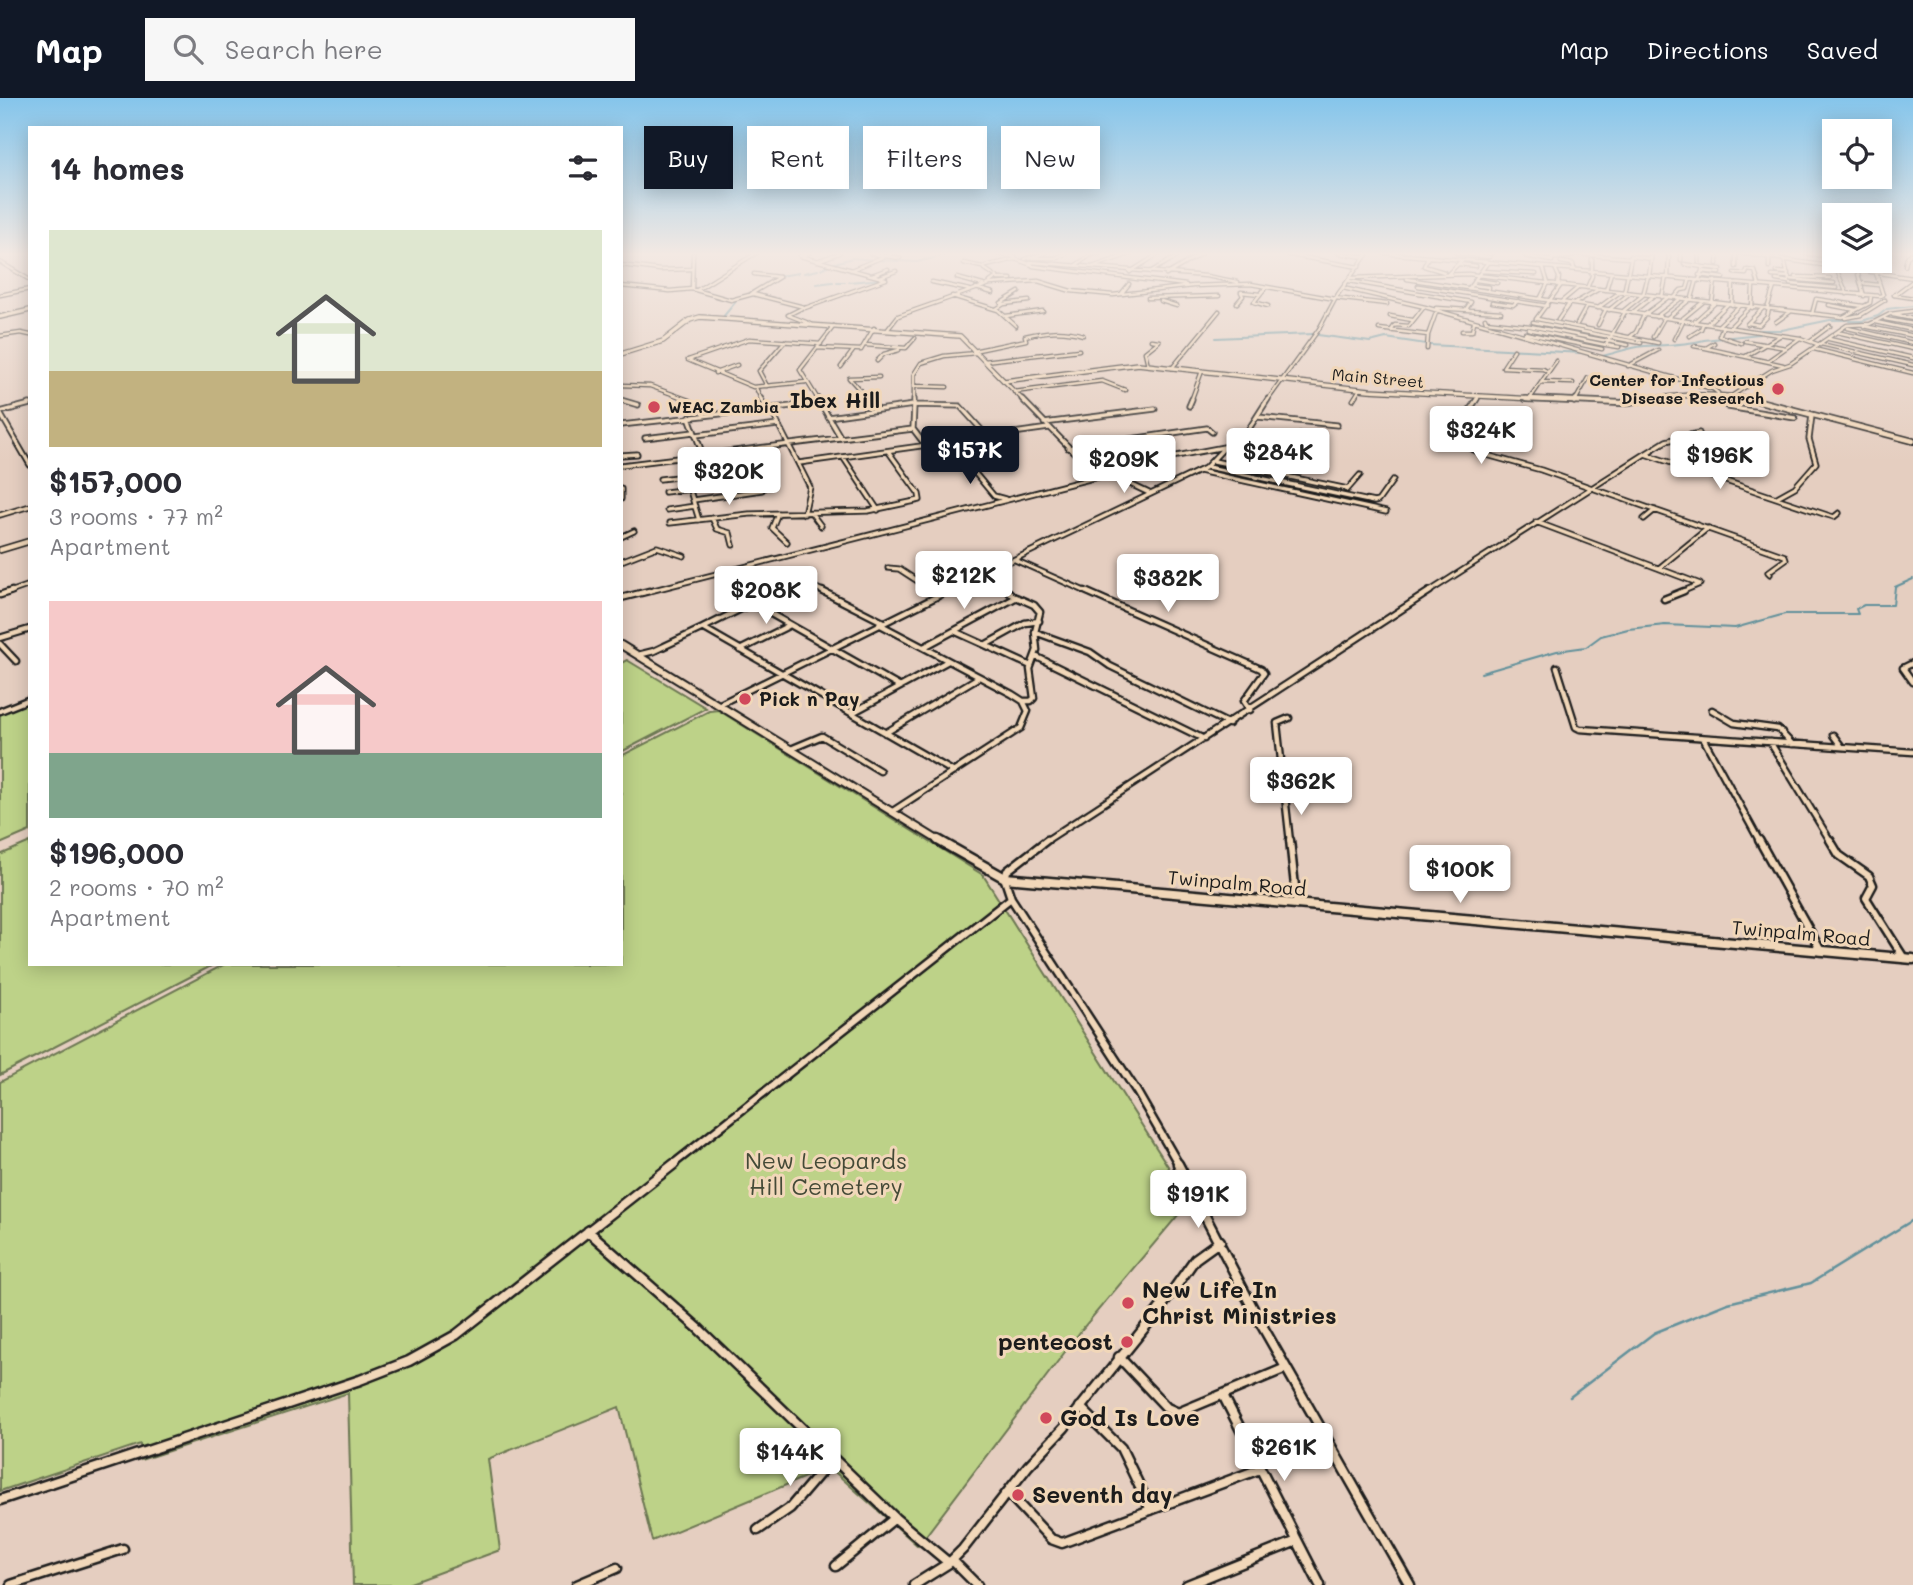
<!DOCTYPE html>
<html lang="en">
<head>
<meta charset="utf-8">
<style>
  :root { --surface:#fff; --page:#f7f7f7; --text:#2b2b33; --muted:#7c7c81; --accent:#111827 }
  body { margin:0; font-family:Mali,sans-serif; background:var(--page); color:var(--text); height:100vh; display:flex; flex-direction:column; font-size:26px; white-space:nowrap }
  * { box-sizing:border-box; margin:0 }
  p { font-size:23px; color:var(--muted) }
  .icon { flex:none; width:38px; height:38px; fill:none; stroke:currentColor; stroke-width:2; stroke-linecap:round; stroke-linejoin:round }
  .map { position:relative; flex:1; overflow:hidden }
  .drawer { position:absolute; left:28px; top:28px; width:595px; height:840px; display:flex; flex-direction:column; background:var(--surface); border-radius:0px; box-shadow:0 4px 18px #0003 }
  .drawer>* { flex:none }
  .hud { position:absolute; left:644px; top:28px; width:665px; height:63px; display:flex; gap:14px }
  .controls { position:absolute; left:1822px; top:21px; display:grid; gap:14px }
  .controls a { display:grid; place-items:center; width:70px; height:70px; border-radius:0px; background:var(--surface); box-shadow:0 4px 18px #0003; font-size:35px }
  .price { position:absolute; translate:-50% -60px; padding:0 16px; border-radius:7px; background:#fff; color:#222; font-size:23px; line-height:46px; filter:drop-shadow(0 2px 4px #0008) }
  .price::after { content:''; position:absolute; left:50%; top:42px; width:21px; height:16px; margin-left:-10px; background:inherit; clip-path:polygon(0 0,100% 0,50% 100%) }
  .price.selected { background:var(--accent); color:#fff }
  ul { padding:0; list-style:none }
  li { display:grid; align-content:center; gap:14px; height:371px; padding:0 21px }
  li span { display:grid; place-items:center; height:217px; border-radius:0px; color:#555 }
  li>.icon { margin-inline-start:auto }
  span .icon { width:126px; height:126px; fill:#fffc; stroke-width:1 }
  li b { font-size:30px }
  h2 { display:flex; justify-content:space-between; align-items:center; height:84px; padding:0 21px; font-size:30px }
  .pill { padding:0 24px; border-radius:0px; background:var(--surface); box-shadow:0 4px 18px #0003; font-size:24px; line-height:63px }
  .pill.selected { background:var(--accent); color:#fff }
  header { display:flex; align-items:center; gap:42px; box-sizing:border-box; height:98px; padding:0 35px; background:var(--accent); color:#fff }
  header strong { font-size:33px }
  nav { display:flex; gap:38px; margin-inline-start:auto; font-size:24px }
  .search { width:490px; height:63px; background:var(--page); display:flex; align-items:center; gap:18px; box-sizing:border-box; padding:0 24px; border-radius:0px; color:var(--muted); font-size:26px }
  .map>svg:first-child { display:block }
  .green { fill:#bdd288; stroke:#6c7752; stroke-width:2 }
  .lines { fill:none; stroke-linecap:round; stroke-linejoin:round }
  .stream-far1 { stroke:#62919b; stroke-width:2 }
  .stream { stroke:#62919b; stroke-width:2.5 }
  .minor-far4-casing { stroke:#1c1c1c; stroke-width:5 }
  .minor-far3-casing { stroke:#1c1c1c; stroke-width:7 }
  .minor-far2-casing { stroke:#1c1c1c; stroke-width:9 }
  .minor-far1-casing { stroke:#1c1c1c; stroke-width:11 }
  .minor-casing { stroke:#1c1c1c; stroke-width:13 }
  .major-far3-casing { stroke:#1c1c1c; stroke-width:6 }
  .major-far2-casing { stroke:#1c1c1c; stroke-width:8 }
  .major-far1-casing { stroke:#1c1c1c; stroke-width:10 }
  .major-casing { stroke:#1c1c1c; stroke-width:13 }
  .minor-far4 { stroke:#f1d7b9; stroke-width:2.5 }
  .minor-far3 { stroke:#f1d7b9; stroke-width:3.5 }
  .minor-far2 { stroke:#f1d7b9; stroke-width:4.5 }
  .minor-far1 { stroke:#f1d7b9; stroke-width:6 }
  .minor { stroke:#f1d7b9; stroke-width:8 }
  .major-far3 { stroke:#f1d7b9; stroke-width:3.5 }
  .major-far2 { stroke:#f1d7b9; stroke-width:4.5 }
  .major-far1 { stroke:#f1d7b9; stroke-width:6 }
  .major { stroke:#f1d7b9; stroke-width:8 }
  .poi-dot { fill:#d1495b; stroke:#f1d7b9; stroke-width:2.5 }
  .labels { text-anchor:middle; stroke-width:6; stroke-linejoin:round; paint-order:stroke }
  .far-street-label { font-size:16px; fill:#1c1c1c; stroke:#f1d7b9 }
  .far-poi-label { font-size:16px; font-weight:bold; fill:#1c1c1c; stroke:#f1d7b9; text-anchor:end }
  .poi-label { font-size:19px; font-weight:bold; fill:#1c1c1c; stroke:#f1d7b9; text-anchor:start }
  .street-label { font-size:19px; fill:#1c1c1c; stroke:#f1d7b9 }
  .far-district-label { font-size:21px; font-weight:bold; fill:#1c1c1c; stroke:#f1d7b9 }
  .near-park-label { font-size:23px; fill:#444a37; stroke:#f1d7b9 }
  .near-poi-label { font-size:23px; font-weight:bold; fill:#1c1c1c; stroke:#f1d7b9; text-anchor:start }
</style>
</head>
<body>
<header>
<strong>Map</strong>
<div class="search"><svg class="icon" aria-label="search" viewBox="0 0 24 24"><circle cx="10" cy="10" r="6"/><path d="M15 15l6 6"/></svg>Search here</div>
<nav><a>Map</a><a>Directions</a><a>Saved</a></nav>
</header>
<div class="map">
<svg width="1913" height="1487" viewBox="0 0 1913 1487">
  <rect width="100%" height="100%" fill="#e5cec0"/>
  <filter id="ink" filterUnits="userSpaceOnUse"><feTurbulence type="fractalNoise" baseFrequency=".0143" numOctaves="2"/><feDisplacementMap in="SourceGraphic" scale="14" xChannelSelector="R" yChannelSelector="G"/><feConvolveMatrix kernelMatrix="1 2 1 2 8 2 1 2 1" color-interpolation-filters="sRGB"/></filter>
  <g filter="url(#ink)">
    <path class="green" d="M627,562L706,610L621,654V565Z
      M30,603V733L0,746V614Z
      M718,612L983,777L1190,1103L1083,1230L918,1448L829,1369L652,1443L619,1309L488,1361L500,1452L405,1487H353L348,1295L141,1362L140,1346L0,1393V984L225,866H621V658L709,613Z
      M30,744V866H215L0,977V757Z"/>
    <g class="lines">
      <path class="stream-far1" d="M880,162L917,164L955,155
        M832,166L852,160L875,162
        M821,171L829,167
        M804,175L818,172
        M779,178L799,175
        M837,184H845
        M849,184L882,181
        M816,186L833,184
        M723,219L737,202
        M1849,223H1862L1878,218L1887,211L1913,208
        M1754,232H1782L1830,222H1847
        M1318,237L1370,244L1386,240L1426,246
        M1216,240L1313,236
        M1429,247L1583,255
        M1602,258C1616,255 1631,249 1645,248C1665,247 1686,247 1704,242L1759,236
        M1481,575L1557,553L1586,549L1601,538L1628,531L1665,527L1735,530L1785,516H1858L1856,511L1864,507H1893L1895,489L1913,481"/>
      <path class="stream" d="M1570,1299L1654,1235L1728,1205L1811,1185L1913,1122"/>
      <defs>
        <path id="minor-far4" d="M809,155L800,158L886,181
          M870,155L885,158L893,155
          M994,155L1015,159
          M1279,155L1359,169
          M1338,155L1365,159
          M1383,155L1880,198L1883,197L1876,175
          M1456,155L1489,159
          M1483,155L1491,156
          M1523,155L1525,158L1552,163
          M1562,155L1631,160L1624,195
          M1681,155V162
          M1699,155V165
          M1736,155V169
          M1739,155L1913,180
          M1803,155L1834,159
          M1631,158L1651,161
          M1428,159L1424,168L1444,174
          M1769,159V170
          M1033,160H1055L1068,155
          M1025,161L1045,155
          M1784,161L1789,182
          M817,163L839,155
          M1552,163V160L1571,159
          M1858,163L1865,164
          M0,164L30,182
          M1030,164L1206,178L1238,184
          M1561,164L1573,166L1574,171
          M964,165L982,169
          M1459,166L1476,168
          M1684,166L1703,169
          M1717,166L1718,155
          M1842,166L1864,169
          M621,167L660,172L691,171
          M1076,167L1091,157L1100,155
          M1033,168L1186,187
          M1905,168L1907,159L1912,155
          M1092,169L1133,155
          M1839,169L1838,175L1847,196
          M1555,170L1559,179L1558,187
          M851,172L885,158L900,160
          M1857,172L1864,198
          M1482,173L1536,176
          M1702,173L1720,175
          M1130,174L1160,155
          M1150,174L1183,155
          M1777,174L1788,175
          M1734,175L1746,176L1747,172L1755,173L1759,187
          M1881,175L1891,155
          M754,176L779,179
          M1448,176L1462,162
          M872,177L888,171
          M1166,177L1202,155
          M1699,177L1723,180
          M1649,178L1652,155
          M1772,178L1789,179
          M880,179L896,173
          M1796,179L1830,180
          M957,180L983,187
          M1351,180L1468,176L1843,219L1870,205L1871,198
          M1668,180L1669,155
          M998,181H1011
          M1407,181L1800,240L1820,247
          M1789,181L1834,185
          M1476,182L1497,185
          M1699,182L1703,169L1721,171
          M1776,182L1789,184
          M1349,183L1471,204L1466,211
          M932,184L970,192
          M990,184L997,179L982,169L1015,161L1032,167
          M1861,185L1878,187
          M1790,186L1837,190
          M1472,187L1489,189L1488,193
          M621,188L670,193L692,191L731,202L753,196L804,209L788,217L811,226
          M1418,188L1547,208
          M1266,189L1254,204L1268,208
          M976,190L993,195
          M1343,190L1425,209L1713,291L1718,295
          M1469,190L1488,164
          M1587,190L1592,178V161
          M692,191L693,155
          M697,192L756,155
          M1606,192L1611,175
          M751,196L779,179
          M1121,196L1129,186
          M0,197L30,191
          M1894,197L1913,183
          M1894,197L1913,200
          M952,198L998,212L1016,228
          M1662,199L1666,179
          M1148,200L1219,198
          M1335,200L1387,206
          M1674,200L1681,192L1687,191L1690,181
          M1540,201L1548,185L1543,169
          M1161,203L1177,208
          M1492,204L1513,207L1518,203
          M1561,204L1579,189
          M1001,205L1019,194
          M1237,205L1243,198L1241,194L1260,196
          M1575,205L1599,191
          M1712,205L1715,183
          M1732,207L1733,185
          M1829,207L1856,212
          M805,210L886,181
          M1436,210L1501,214
          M1598,210L1620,194
          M1752,210L1753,187
          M996,211L1004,206L1029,203
          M1767,211L1774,189
          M1609,212L1630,195
          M1622,214L1643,197L1648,178
          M1632,215L1653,198
          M1812,216L1816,201L1863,208
          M1893,217L1913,221
          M1006,218L1043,213
          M1390,218L1412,222
          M1656,219L1680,201
          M1485,220L1486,223L1530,228L1628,247
          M1667,220L1692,200L1697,182
          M1846,220L1861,217L1885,202
          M1536,221L1561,187
          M1537,221L1658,245
          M1885,221L1913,226
          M1558,222L1569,206
          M1681,222L1703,204
          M1533,224L1641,245
          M1694,224L1715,205
          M1776,224L1790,214
          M1876,224L1913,232
          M1748,225L1759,227L1767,219L1769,211
          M1577,226L1587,208
          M1707,226L1727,207
          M1747,226L1762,211
          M1598,227L1606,211
          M1718,228L1739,208
          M1723,228L1719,238L1741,245
          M1864,228L1913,238
          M1730,229L1750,209
          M1848,230L1913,245
          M888,231L898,218L990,186L1038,183L1071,193L1113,197L1193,188L1251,186L1335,201
          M1379,231L1428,237L1437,212
          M1528,231L1606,247L1625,214
          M1391,233L1395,227L1409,228L1424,209
          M1462,233H1472L1474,224
          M1837,234L1913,251
          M1525,235L1602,251
          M0,238L21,235L30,237
          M1690,238L1701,231L1703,226
          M1630,239L1636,234L1644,217L1667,200
          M1653,239L1664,220
          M1674,241L1683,223
          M1829,241L1913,260
          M1811,242L1830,228
          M1745,243L1786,250
          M1714,245L1706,250L1783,267
          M1821,246L1913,267
          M865,247L906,250L915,240
          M1606,247L1619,249
          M1694,248L1706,250
          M817,250L861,252L874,230
          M1427,251L1428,237
          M1814,251L1913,275
          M1514,252L1503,269L1543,271L1548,274
          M973,253L1026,242L1025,238C1045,233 1063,231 1083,237
          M1746,258L1781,237
          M688,262L749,241L821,246
          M688,262L753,289L806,284
          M1769,262L1800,240
          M877,263L884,256L899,252
          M984,263L1079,252
          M1148,267L1145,254L1159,243L1151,242
          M1628,268L1658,252
          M841,269L853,253
          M1172,270L1219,213
          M715,275L737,267
          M1004,283L1024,303
          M1542,284L1573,285
          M621,287L650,288L689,302
          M767,288L759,273L785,243
          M915,288L947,289
          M756,290L762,303
          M1014,294L1102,283L1125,292
          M1733,297L1772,272L1790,266L1847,227L1870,226L1890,216L1913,213
          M621,302L624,303
          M1353,302L1360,291
          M1529,302L1556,263
          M819,303L800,272L834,228
          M870,303L849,280L879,279
          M914,303V276L921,265L944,258L976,255
          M1191,303L1202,273
          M1267,303L1319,231L1338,196L1368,155
          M1476,303L1478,300
          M1575,303L1588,280
          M1737,303L1743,299"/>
        <path id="minor-far3" d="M761,301L766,311
          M818,301L841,340
          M868,301L877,311
          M1022,301L1093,374L1229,348L1245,337L1268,301
          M1477,301L1450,341L1483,356L1541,372L1785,458L1786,461L1768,474L1770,476
          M1740,301L1728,309L1795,320
          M621,302L638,307
          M1574,304L1576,301
          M1189,308L1192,301
          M770,310L810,389L804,416
          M0,314L30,306
          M0,315L30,367
          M689,319L703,357
          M828,319L914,307V301
          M1258,319L1337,327
          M1044,325L1155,311
          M621,327L819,305
          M696,337L778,327
          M645,340L694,334
          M1242,340L1318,349
          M950,345L994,398L1005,401
          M926,348L913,331L914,307L960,308L988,339
          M1068,350L1207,330L1212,334
          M1314,350L1319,354L1315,362
          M1645,356L1666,343L1699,335
          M621,357L637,356
          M843,359L878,412
          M1288,359L1300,337L1310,338
          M680,360L699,422
          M1214,363L1348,391
          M799,365L1049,330
          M621,367L913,331
          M1208,369L1374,404L1378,403L1393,382
          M1199,373L1386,414
          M1107,375L1149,395
          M660,381L685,378
          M687,383L756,375
          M621,391V401
          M1347,392L1360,377
          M665,394L690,391
          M1777,399L1795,389L1816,365L1809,341L1812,317
          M693,402L762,392
          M667,412L695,408
          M778,415L772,430L787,444
          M812,416L821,428
          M0,417L30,408
          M712,420L717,431L730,435L733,447
          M1644,421L1655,412
          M1536,424L1700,486L1679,495
          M670,425L749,416L868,413L920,402L919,396L888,353
          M621,439L634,433
          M1015,462L1089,495
          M621,463L657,449L684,458
          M888,470L899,471L936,495
          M1659,470L1708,430
          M979,477L1011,495
          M811,487L826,495
          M7,495L30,487
          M642,495L1109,376
          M944,495L1205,370L1224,350
          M1427,495L1645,356L1827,417L1834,419L1839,415"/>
        <path id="minor-far2" d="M822,493L883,524
          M933,493L938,496
          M1085,493L1261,571L1264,575L1244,603L1250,612
          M0,497L12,493
          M1016,499L1034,507L1040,514L1035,534L1037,552L1030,571L1034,600L1031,603H1023
          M621,500L649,493
          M1664,501L1684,493
          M879,526L1012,596L1023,603L1028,613L1021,630L893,713
          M703,530L747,508H757L900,589
          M954,533L985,547L1025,525L1039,523
          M1035,534L1090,554L1110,568L1229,626
          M0,540L30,531
          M0,546L16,563
          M985,547L1031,568
          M924,549L1015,500L1008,493
          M740,552L788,528
          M638,557L654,553L703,530L954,674
          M1035,558L1204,641
          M1913,565L1903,570L1913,584
          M1557,569L1576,629L1580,631L1913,654
          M720,606L948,493
          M1712,612L1734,625L1778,631L1792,646
          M0,613L30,601
          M852,615L948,563
          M1289,620L1277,625L1290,744
          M885,635L979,579
          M1833,637L1842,649
          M1703,640L1760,744
          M1770,644L1831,744
          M791,651L822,638L880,673
          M1044,744L1430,493"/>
        <path id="minor-far1" d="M1047,742L1007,773L1005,782L1011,800L1137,994L1179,1067
          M1290,742L1297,807
          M1759,742L1821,853
          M1830,742L1839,757L1869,778L1873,787L1866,800L1904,860
          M672,1067L1011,800"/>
        <path id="minor" d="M1178,1066L1260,1224L1410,1487
          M588,1133L698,1230L895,1420L949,1465
          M1119,1259L1167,1310L1178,1315L1286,1270
          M1223,1297L1320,1487
          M1080,1309L1121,1350L1151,1412
          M1008,1395L1051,1441L1062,1445L1260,1371
          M0,1402L360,1282L409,1263L456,1237L674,1066
          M758,1432L790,1410L832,1361
          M952,1462L977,1487
          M836,1468L895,1420
          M11,1487L123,1451
          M577,1487L617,1470
          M914,1487L949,1465L963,1451L1028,1368L1064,1330L1162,1208L1195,1161L1220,1143
          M1187,1487L1297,1443"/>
        <path id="major-far3" d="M0,219L30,212
          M621,256L663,243L690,222L700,219L960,238L1004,283L1138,266L1369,292L1570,303
          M1636,303C1679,297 1717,293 1760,303"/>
        <path id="major-far2" d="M1526,301L1621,305L1648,301
          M1752,301L1913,343
          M0,452L30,443"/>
        <path id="major-far1" d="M621,547L941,744"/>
        <path id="major" d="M938,742L1005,780L1913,861"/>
      </defs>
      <use href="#minor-far4" class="minor-far4-casing"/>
      <use href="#minor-far3" class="minor-far3-casing"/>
      <use href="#minor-far2" class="minor-far2-casing"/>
      <use href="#minor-far1" class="minor-far1-casing"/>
      <use href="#minor" class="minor-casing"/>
      <use href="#major-far3" class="major-far3-casing"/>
      <use href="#major-far2" class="major-far2-casing"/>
      <use href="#major-far1" class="major-far1-casing"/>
      <use href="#major" class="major-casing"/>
      <use href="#minor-far4" class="minor-far4"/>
      <use href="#minor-far3" class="minor-far3"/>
      <use href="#minor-far2" class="minor-far2"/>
      <use href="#minor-far1" class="minor-far1"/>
      <use href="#minor" class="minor"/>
      <use href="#major-far3" class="major-far3"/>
      <use href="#major-far2" class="major-far2"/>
      <use href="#major-far1" class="major-far1"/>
      <use href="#major" class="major"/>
    </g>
  </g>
  <linearGradient id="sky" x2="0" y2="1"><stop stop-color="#85c5eb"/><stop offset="0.43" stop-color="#f3e9e3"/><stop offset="1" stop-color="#f3e9e3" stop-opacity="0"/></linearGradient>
  <rect width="1913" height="363" fill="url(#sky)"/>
  <g class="poi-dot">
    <circle cx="1778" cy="291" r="7"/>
    <circle cx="654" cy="309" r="7"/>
    <circle cx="745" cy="601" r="7"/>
    <circle cx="1128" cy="1205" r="7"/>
    <circle cx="1127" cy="1244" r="7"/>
    <circle cx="1046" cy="1320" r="7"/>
    <circle cx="1018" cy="1397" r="7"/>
  </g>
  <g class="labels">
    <g class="far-street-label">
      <text transform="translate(1378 280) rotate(5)" y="6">Main Street</text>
    </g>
    <g class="far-poi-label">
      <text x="1764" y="288">Center for Infectious<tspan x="1764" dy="18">Disease Research</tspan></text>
      <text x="668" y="315" text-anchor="start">WEAC Zambia</text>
    </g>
    <g class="poi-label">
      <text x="759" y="608">Pick n Pay</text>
    </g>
    <g class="street-label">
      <text transform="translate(1237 785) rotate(5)" y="7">Twinpalm Road</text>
      <text transform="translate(1801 835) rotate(5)" y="7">Twinpalm Road</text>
    </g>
    <g class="far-district-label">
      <text x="835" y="310">Ibex Hill</text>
    </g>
    <g class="near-park-label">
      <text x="826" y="1071">New Leopards<tspan x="826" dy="26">Hill Cemetery</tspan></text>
    </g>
    <g class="near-poi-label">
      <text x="1142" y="1200">New Life In<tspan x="1142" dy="26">Christ Ministries</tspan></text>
      <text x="1113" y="1252" text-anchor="end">pentecost</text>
      <text x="1060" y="1328">God Is Love</text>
      <text x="1032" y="1405">Seventh day</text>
    </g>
  </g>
</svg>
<div class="controls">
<a><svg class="icon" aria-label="locate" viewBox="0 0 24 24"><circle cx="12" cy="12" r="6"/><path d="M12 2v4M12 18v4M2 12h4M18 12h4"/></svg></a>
<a><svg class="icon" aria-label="layers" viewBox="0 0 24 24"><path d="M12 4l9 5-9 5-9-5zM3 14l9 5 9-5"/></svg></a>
</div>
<b class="price" style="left:1481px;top:368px">$324K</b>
<b class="price selected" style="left:970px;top:388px">$157K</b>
<b class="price" style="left:1278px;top:390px">$284K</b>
<b class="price" style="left:1720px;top:393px">$196K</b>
<b class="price" style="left:1124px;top:397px">$209K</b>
<b class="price" style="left:729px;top:409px">$320K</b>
<b class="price" style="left:964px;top:513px">$212K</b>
<b class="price" style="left:1168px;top:516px">$382K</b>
<b class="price" style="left:766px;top:528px">$208K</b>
<b class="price" style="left:1301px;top:719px">$362K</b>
<b class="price" style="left:1460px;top:807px">$100K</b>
<b class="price" style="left:1198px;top:1132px">$191K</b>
<b class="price" style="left:1284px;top:1385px">$261K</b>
<b class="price" style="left:790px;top:1390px">$144K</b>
<div class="hud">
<a class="pill selected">Buy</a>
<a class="pill">Rent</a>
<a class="pill">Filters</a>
<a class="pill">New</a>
</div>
<section class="drawer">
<h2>14 homes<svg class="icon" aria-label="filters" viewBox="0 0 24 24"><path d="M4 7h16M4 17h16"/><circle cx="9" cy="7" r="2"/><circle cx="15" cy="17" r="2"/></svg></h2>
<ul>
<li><span style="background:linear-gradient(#dfe7d0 65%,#c2b280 0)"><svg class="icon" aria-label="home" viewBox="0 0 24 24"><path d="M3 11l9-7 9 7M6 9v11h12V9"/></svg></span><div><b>$157,000</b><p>3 rooms · 77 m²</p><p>Apartment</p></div></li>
<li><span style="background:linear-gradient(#f6c9c9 70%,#7fa58c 0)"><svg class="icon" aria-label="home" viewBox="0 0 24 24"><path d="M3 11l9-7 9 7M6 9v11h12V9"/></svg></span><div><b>$196,000</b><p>2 rooms · 70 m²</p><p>Apartment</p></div></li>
</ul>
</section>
</div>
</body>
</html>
